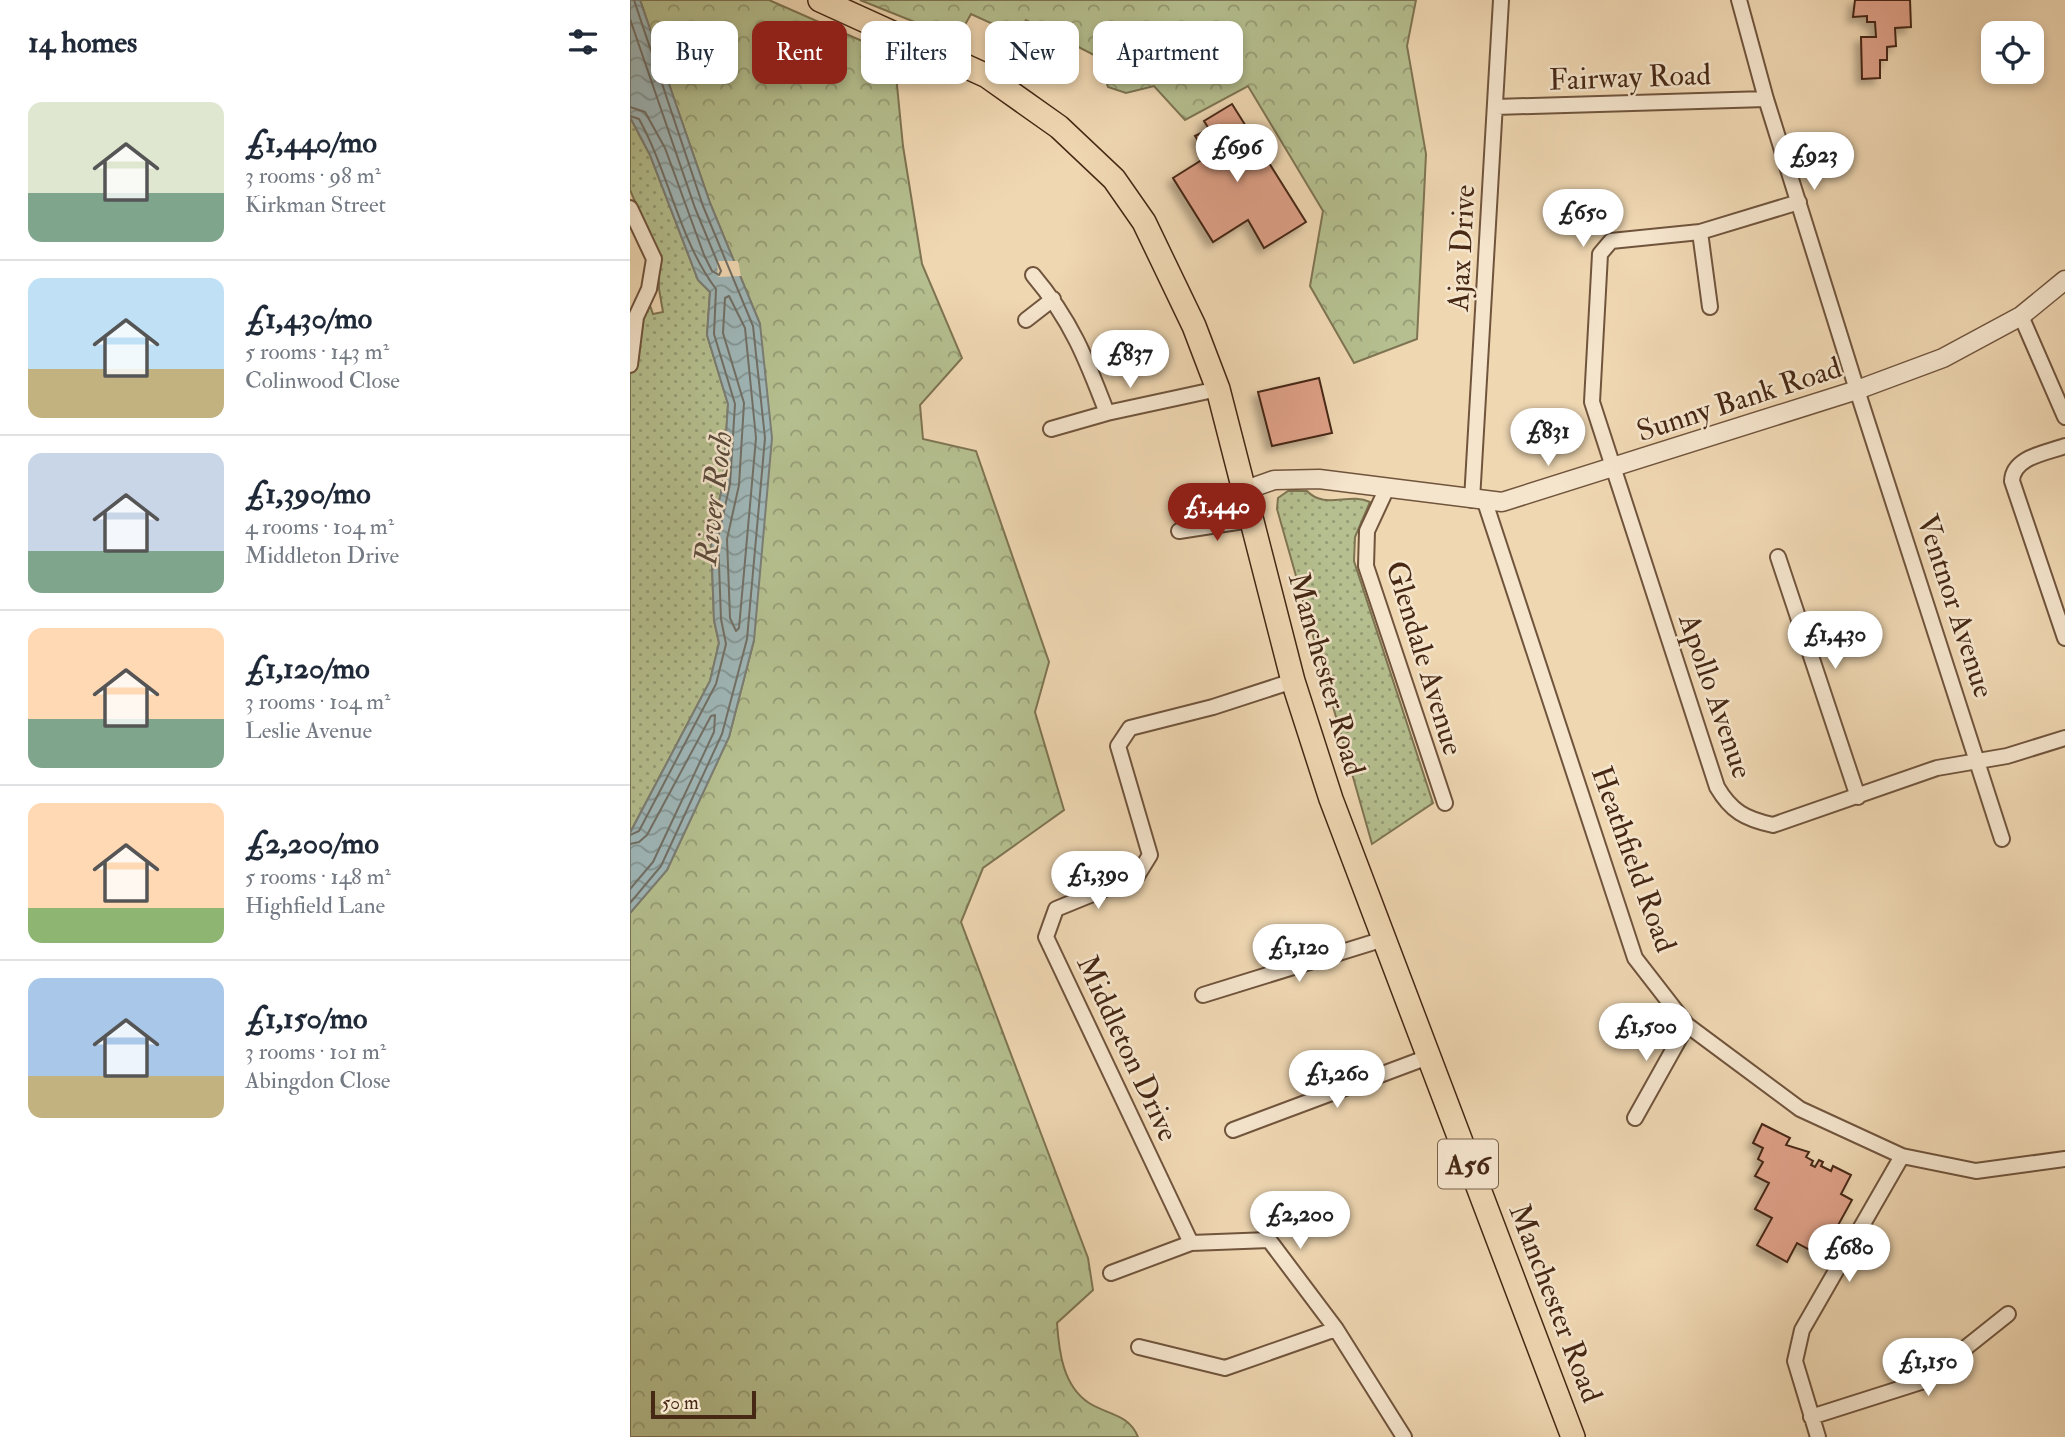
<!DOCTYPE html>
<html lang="en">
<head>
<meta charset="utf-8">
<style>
  :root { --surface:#fff; --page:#f6f6f7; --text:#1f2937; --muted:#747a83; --line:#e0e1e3; --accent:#8f2418 }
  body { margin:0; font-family:"IM FELL Double Pica",serif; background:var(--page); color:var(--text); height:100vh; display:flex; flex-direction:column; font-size:26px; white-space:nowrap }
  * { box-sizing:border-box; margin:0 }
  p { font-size:23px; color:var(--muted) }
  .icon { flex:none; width:38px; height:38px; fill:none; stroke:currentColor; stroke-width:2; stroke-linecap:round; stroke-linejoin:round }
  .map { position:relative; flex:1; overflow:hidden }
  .drawer { display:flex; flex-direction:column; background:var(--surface); width:630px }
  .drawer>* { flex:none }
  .hud { position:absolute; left:21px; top:21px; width:665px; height:63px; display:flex; gap:14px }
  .controls { position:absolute; left:1351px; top:21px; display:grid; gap:14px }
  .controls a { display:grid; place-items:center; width:63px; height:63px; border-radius:14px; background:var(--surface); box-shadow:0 4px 10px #0003; font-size:35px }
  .scale { position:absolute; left:21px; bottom:18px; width:105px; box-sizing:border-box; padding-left:7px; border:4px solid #462814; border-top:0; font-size:19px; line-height:24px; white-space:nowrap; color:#462814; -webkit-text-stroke:5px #f5e5cd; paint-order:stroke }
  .price { position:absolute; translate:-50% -60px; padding:0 16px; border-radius:24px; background:#fff; color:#222; font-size:23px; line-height:46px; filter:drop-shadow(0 2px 4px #0008) }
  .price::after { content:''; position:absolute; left:50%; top:42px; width:21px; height:16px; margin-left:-10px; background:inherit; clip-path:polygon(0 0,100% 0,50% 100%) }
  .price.on { background:var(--accent); color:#fff }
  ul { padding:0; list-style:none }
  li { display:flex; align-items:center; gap:21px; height:175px; padding:0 28px }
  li+li { border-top:2px solid var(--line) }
  li span { display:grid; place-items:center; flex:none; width:196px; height:140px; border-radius:14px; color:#555 }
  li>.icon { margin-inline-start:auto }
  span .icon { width:84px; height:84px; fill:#fffc; stroke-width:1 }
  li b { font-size:30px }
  h2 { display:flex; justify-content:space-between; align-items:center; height:84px; padding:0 28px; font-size:30px }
  .pill { padding:0 24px; border-radius:14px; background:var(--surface); box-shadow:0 4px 10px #0003; font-size:24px; line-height:63px }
  .pill.on { background:var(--accent); color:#fff }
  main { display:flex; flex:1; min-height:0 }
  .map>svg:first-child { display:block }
  .grass { fill:url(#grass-dots); stroke:#7e7452; stroke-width:2 }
  .forest { fill:url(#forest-crowns); stroke:#7e7452; stroke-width:2 }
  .water { fill:url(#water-waves); stroke:#7b7e76; stroke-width:2 }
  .pier { fill:#efd7b2 }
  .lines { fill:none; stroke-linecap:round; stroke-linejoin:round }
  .shore { stroke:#727066; stroke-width:2 }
  .building { fill:#dd9f86; stroke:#462814; stroke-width:2; filter:url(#shadow) }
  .minor-casing { stroke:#70543c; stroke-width:18 }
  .tertiary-casing { stroke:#70543c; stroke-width:21 }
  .trunk-casing { stroke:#462814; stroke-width:26 }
  .minor { stroke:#f5e5cd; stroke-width:14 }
  .tertiary { stroke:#f5e5cd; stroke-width:18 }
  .trunk { stroke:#efd7b2; stroke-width:23 }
  .labels { text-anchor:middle; stroke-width:5; stroke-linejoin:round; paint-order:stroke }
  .shield { fill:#f5e5cd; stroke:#7a614c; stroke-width:2 }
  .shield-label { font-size:28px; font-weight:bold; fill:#462814 }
  .street-label { font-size:30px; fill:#462814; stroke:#f5e5cd }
  .water-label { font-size:32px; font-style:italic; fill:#5c4c3d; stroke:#f5e5cd }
</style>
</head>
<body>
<main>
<section class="drawer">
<h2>14 homes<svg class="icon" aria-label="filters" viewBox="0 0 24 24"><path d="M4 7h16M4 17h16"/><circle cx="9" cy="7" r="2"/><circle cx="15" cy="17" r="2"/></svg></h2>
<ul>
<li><span style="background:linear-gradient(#dfe7d0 65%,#7fa58c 0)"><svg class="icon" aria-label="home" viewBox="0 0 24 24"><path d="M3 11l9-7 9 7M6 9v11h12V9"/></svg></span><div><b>£1,440/mo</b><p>3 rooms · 98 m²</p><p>Kirkman Street</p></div></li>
<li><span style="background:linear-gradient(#bfe0f5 65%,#c2b280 0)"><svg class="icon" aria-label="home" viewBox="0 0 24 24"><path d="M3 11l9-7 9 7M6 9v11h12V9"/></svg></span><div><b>£1,430/mo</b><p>5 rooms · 143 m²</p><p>Colinwood Close</p></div></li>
<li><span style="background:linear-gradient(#c9d6e8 70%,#7fa58c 0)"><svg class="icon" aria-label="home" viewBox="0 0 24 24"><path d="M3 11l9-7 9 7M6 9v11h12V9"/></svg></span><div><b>£1,390/mo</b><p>4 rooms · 104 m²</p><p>Middleton Drive</p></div></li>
<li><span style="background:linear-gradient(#ffd9b3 65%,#7fa58c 0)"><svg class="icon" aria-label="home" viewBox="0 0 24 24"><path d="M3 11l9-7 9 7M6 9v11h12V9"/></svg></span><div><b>£1,120/mo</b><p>3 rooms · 104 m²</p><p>Leslie Avenue</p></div></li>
<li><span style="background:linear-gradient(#ffd9b3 75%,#8fb573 0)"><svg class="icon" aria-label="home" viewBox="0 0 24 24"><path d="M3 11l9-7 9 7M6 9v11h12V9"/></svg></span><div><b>£2,200/mo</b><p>5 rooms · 148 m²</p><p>Highfield Lane</p></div></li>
<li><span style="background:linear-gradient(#a9c7e8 70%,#c2b280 0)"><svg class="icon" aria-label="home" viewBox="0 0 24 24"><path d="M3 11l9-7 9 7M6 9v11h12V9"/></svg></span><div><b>£1,150/mo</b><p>3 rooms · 101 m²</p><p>Abingdon Close</p></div></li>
</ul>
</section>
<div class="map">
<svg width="1435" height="1437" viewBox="0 0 1435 1437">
  <defs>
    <pattern id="grass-dots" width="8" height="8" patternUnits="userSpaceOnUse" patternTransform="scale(1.75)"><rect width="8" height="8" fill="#b5bf8f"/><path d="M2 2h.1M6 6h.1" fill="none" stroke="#959b74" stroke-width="1.8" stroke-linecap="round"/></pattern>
    <pattern id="forest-crowns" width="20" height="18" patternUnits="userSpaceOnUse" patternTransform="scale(1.75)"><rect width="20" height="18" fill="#b5bf8f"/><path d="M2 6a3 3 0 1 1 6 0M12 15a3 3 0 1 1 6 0" fill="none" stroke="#959b74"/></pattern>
    <pattern id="water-waves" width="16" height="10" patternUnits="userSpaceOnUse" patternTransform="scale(1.75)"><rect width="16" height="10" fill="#9fb7b8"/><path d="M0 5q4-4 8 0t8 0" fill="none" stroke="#839594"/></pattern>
    <filter id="shadow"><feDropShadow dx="-5.5" dy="5.5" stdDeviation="3.5" flood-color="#0004"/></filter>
  </defs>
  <rect width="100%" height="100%" fill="#efd7b2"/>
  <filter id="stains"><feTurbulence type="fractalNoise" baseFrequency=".00286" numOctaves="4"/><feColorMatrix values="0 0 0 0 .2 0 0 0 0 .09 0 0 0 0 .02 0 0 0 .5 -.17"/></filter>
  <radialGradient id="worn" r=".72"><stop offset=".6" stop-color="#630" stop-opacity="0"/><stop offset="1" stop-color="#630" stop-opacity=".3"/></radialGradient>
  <path class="grass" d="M0,117L20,155L68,280L80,292L77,335L98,404L93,484L81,537L84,620L89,643L80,681L0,833V371L17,297L23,314L33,312L29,289V257L0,190Z
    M658,491H677C695,510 719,492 740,502L725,537L724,561L803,803L742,844L647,509L648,498Z"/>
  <path class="forest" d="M10,0H139L264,55L273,146L292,264L332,358L290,405L293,439L346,451L419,662L405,712L434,810L353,868L331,922L458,1258L463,1290L427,1323C429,1352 433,1386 459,1403C478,1415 499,1414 508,1437H0V913L37,870L99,737L124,640L130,324L80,203Z
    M230,0H786L777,46L796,154L787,339L724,363L680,286L693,211L618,86L555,120L524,86L496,93L478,87L468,57L396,20L387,35L341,14L327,39Z"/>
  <path class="water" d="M0,0H10L80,203L130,324L142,438L124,640L99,737L37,870L0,913V833L80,681L89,643L84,620L81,537L93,484L98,404L77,335L80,292L68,280L20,155L0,117Z"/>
  <path class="pier" d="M87,261H108L111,276L88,277Z"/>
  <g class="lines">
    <path class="shore" d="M0,19L65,208L91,271L89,275L82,271L74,255L35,148L15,112L0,107
      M0,116L9,119C39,173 49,240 86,289L84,334L105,404L100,484L88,538L91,619L96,644L86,684L9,831L0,835
      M99,296L115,328L126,438L109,628L106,631L100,618L97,539L109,485L114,403L93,333L95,298Z
      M0,844L9,842L17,835L81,716L85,715L84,732L23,862L0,889
      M0,903L31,866L92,734L117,639L135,438L123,326L73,206L4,0"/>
  </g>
  <path class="building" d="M1225,0H1280L1281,27L1265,28L1266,46L1257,47V60H1250V78L1232,79L1231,37H1246L1245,22H1237V16L1223,17Z
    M602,104L676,222L634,248L618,220L583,242L543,178L578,156L565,136L579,129L574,121Z
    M689,378L702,433L642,446L628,392Z
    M1132,1124L1160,1138L1156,1145L1179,1152L1176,1157L1183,1161L1181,1165L1185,1167L1189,1160L1193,1162L1191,1166L1201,1171L1203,1166L1221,1175L1211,1194L1222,1200L1191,1256L1167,1243L1157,1262L1127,1245L1142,1218L1125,1209L1139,1183L1125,1176L1133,1162L1128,1159L1133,1148L1123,1143Z"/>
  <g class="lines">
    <defs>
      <path id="minor" d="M1109,0L1136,99L1227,390L1372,839
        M866,107L1136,99
        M1169,202L1070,232L981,241L970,254L962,402L1087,787C1101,811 1115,819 1143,825L1307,768L1377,756L1435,738
        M0,208L24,259L19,289L6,317L0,365
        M1070,232L1080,307
        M403,275C441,320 456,358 477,413
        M1391,316L1435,417
        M396,320L423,299
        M421,429L477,413L588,389
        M1435,446C1416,453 1383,457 1382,481L1435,638
        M757,488L737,531L736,566L815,803
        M842,500L871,0
        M855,502L1005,958L1057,1025L1170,1109L1272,1156L1346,1171L1435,1159
        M549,531L620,520
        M1148,557L1228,797
        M573,995L754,939
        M1005,1118L1057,1025
        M603,1130L798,1057
        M561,1243L416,937L426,909L507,876L520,855L488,746L500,728L583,707L663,681
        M481,1273L561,1243L639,1240L706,1329L774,1437
        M509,1347L595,1368L706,1329
        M1181,1417L1294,1381L1378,1314
        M1188,1437L1165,1361L1172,1330L1272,1156"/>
      <path id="tertiary" d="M613,491L644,480L689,479L872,502L1227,390L1313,358L1391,316L1435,280"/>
      <path id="trunk" d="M190,0L357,76L429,127L484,179L514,222L564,326L588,389L663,681L701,799L943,1437"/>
    </defs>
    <use href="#minor" class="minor-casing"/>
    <use href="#tertiary" class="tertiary-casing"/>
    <use href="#trunk" class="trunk-casing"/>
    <use href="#minor" class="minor"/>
    <use href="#tertiary" class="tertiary"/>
    <use href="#trunk" class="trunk"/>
  </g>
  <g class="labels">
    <rect class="shield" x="808" y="1139.5" width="60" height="49" rx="5"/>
    <g class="shield-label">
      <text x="838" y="1174">A56</text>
    </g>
    <g class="street-label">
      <text transform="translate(1000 77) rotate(-2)" y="10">Fairway Road</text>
      <text transform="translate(831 248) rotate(-87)" y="10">Ajax Drive</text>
      <text transform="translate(1109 399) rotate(-18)" y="10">Sunny Bank Road</text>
      <text transform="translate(1326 606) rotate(72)" y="10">Ventnor Avenue</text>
      <text transform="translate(795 658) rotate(73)" y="10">Glendale Avenue</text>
      <text transform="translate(697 674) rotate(74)" y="10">Manchester Road</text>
      <text transform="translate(1086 696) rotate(71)" y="10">Apollo Avenue</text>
      <text transform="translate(1004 859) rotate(70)" y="10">Heathfield Road</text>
      <text transform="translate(498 1048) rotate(65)" y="10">Middleton Drive</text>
      <text transform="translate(926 1303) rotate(69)" y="10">Manchester Road</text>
    </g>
    <g class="water-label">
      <text transform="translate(83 498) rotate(-83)" y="11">River Roch</text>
    </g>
  </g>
  <rect width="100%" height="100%" filter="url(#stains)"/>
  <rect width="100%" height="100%" fill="url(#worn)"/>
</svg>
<div class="controls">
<a><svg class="icon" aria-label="locate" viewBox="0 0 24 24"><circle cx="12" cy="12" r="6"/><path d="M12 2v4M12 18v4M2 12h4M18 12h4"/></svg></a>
</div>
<div class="scale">50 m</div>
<b class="price" style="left:607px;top:184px">£696</b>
<b class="price" style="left:1184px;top:192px">£923</b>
<b class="price" style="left:953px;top:249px">£650</b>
<b class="price" style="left:500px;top:390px">£837</b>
<b class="price" style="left:918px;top:468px">£831</b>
<b class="price on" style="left:587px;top:543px">£1,440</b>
<b class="price" style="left:1205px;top:671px">£1,430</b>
<b class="price" style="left:468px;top:911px">£1,390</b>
<b class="price" style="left:669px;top:984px">£1,120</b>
<b class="price" style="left:1016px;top:1063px">£1,500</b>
<b class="price" style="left:707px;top:1110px">£1,260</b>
<b class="price" style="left:670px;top:1251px">£2,200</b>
<b class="price" style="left:1219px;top:1284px">£680</b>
<b class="price" style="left:1298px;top:1398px">£1,150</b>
<div class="hud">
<a class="pill">Buy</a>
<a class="pill on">Rent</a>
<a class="pill">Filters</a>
<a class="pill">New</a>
<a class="pill">Apartment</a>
</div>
</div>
</main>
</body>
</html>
